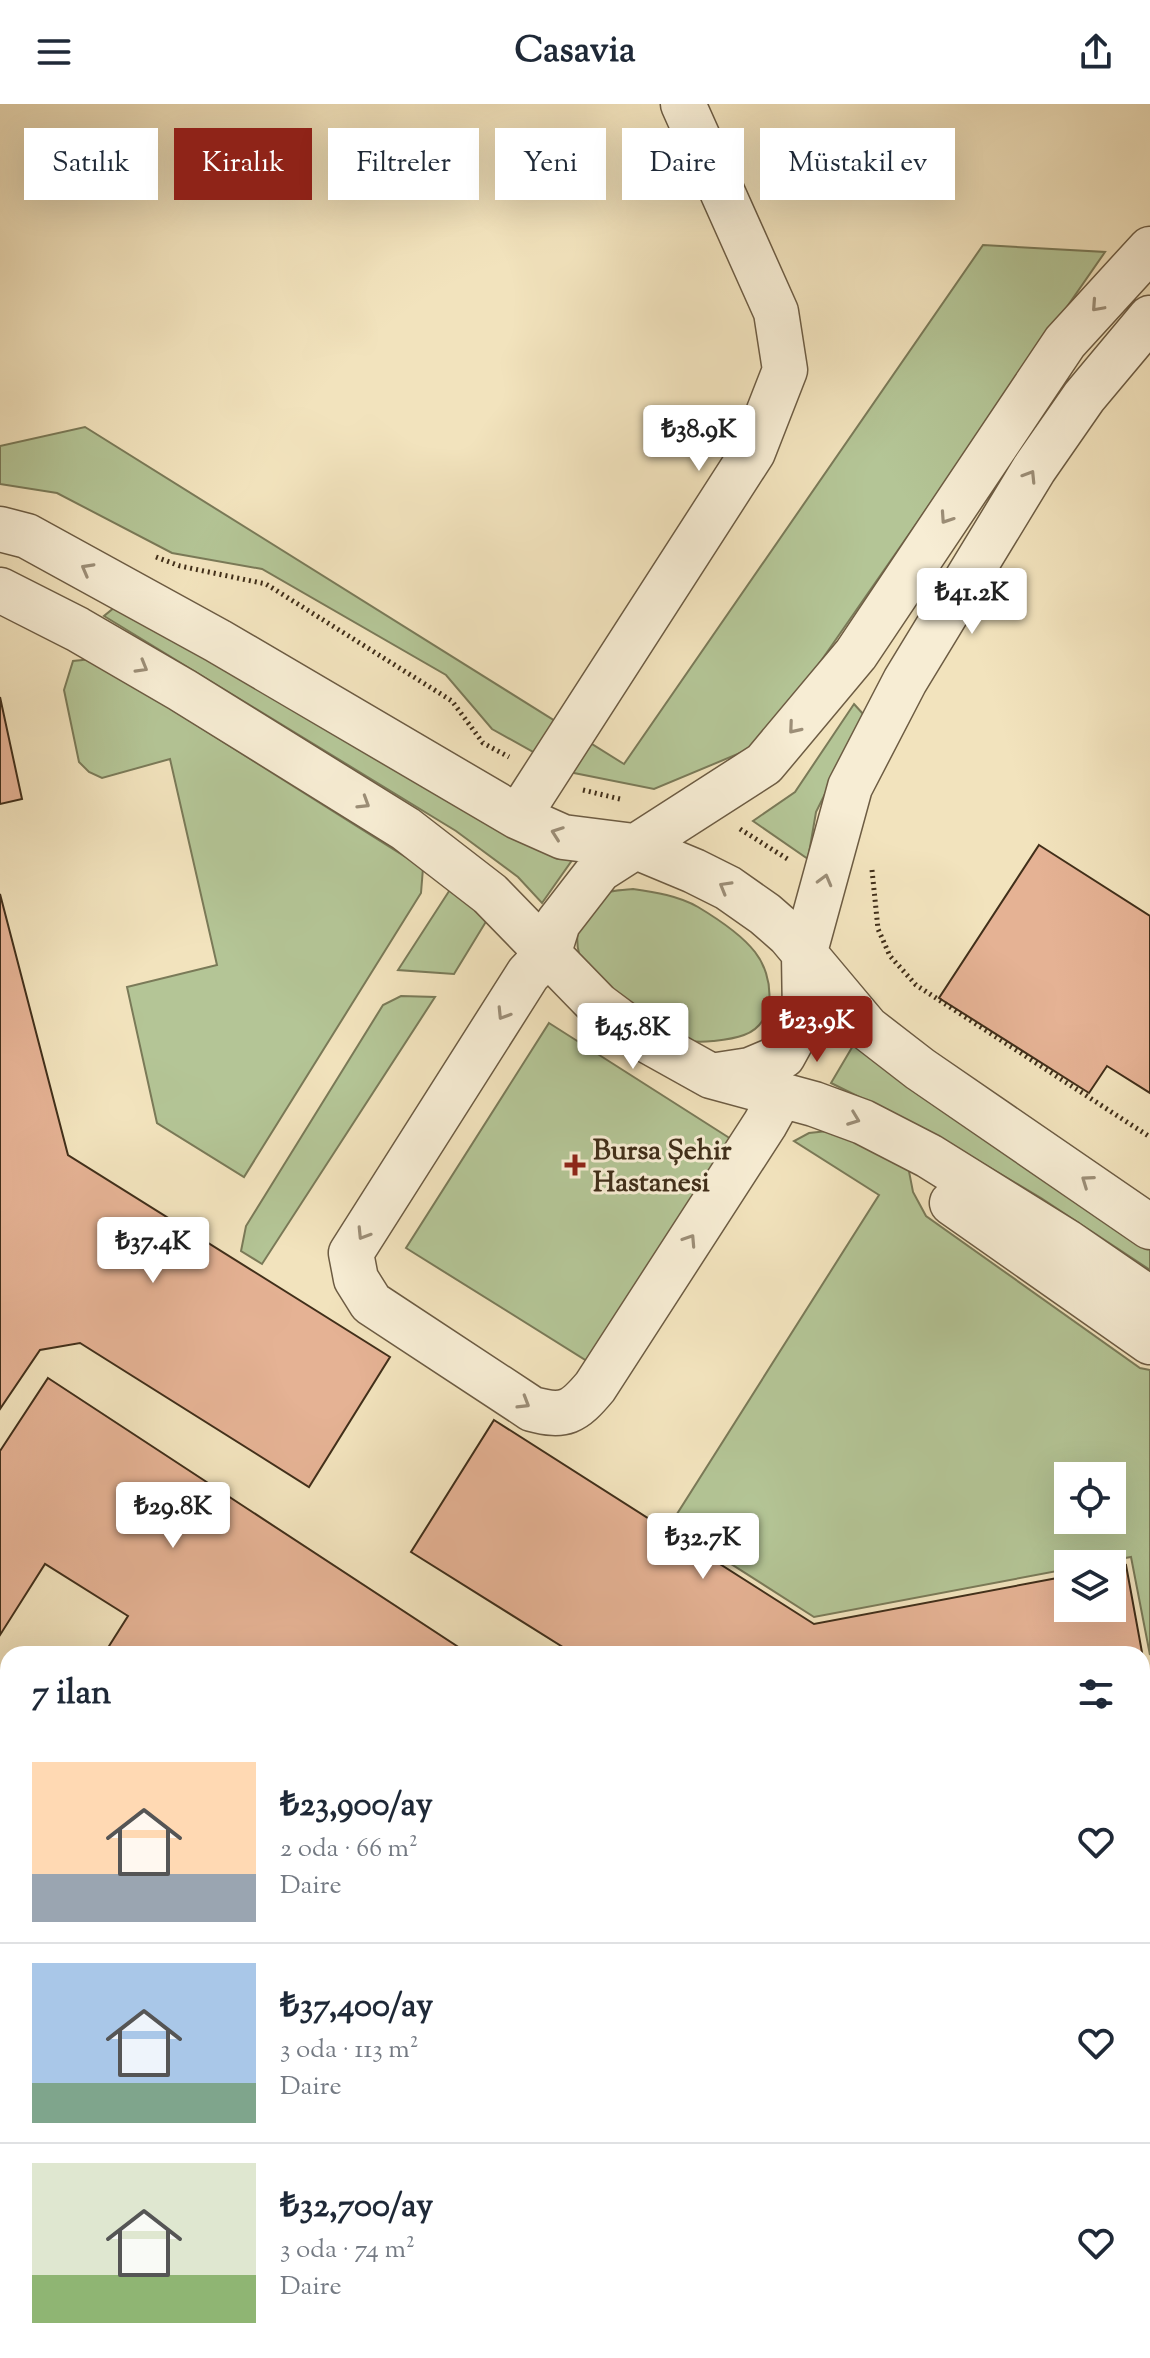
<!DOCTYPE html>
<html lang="tr">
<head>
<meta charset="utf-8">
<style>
  :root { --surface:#fff; --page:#f2f2f3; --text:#1f2937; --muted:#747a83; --line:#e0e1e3; --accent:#8f2418 }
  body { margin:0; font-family:"Sorts Mill Goudy",serif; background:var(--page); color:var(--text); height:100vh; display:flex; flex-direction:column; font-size:30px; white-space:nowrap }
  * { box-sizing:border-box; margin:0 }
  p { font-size:26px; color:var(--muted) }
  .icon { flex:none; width:44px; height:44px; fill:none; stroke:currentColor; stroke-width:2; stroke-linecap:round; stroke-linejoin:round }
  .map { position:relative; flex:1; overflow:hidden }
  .panel { position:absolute; left:0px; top:1542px; width:1150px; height:712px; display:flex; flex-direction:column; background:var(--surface); border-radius:24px 24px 0 0; box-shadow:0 8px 32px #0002 }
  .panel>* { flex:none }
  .banner { position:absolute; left:24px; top:24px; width:1102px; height:72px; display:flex; gap:16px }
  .controls { position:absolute; left:1054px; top:1358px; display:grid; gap:16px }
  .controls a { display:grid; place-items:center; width:72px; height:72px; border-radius:0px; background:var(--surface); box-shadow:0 8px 32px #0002; font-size:40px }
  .price { position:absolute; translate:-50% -68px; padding:0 18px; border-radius:8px; background:#fff; color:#222; font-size:26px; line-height:52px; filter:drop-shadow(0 2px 4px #0008) }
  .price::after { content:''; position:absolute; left:50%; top:48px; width:24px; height:18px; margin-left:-12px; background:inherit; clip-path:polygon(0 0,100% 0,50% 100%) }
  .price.current { background:var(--accent); color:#fff }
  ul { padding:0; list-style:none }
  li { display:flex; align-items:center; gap:24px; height:200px; padding:0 32px }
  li+li { border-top:2px solid var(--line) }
  li span { display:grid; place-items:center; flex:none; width:224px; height:160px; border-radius:0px; color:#555 }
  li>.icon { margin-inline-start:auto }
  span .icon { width:96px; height:96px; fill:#fffc; stroke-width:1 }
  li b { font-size:34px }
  h2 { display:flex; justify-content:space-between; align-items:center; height:96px; padding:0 32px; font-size:34px }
  .chip { padding:0 28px; border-radius:0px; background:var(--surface); box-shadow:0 8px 32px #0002; font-size:28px; line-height:72px }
  .chip.current { background:var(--accent); color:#fff }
  header { display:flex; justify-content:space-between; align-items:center; height:104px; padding:0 32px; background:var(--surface); font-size:36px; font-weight:700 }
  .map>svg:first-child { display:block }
  .green { fill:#b4c596; stroke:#7a7a58; stroke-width:2; fill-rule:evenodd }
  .building { fill:#e5b294; stroke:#412f1a; stroke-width:2 }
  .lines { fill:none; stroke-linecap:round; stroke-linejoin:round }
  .minor-casing { stroke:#6d5c43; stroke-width:47 }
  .path { stroke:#412f1a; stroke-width:5; stroke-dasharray:2 4; stroke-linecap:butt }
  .minor { stroke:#f7edd4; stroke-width:44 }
  .oneway { stroke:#9c8e77 }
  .poi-dot { fill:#8f2418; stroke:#f7edd4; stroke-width:3 }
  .labels { text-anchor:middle; stroke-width:6; stroke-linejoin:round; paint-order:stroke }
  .poi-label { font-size:28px; font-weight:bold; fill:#412f1a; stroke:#f7edd4; text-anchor:start }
</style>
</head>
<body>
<header><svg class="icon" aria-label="menu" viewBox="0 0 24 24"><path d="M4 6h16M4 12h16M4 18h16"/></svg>Casavia<svg class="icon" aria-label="share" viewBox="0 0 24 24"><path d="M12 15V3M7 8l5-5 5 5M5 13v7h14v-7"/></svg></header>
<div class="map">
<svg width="1150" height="2254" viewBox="0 0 1150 2254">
  <rect width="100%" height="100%" fill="#f2e3bd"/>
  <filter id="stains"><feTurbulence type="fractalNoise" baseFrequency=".0025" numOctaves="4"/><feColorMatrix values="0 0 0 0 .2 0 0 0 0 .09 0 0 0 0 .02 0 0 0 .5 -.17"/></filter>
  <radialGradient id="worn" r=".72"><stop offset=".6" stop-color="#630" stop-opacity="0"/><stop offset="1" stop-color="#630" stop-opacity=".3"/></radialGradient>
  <path class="green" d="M983,141L1105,148L764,639L654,685L569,668L492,625L446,571L262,465L172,449L57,389L0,380V342L85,323L624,660Z
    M115,503L575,752L542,799L518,773L456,727L104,512Z
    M92,555L423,764L421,789L244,1073L157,1019L127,883L217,861L170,655L102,674L89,668L79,658L64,586L73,557Z
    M854,600L864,611L816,708L808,755L753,717L795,688Z
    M453,781L487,816L454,870L398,866Z
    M633,785C655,788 679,792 698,803C718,815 741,830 755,848C774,872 778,919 744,931C734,935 723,936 713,937C705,938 692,938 683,936C675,934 589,871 585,864C572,842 575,807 598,792C608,786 622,786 633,785Z
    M401,892L435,893L262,1160L241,1147L246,1122L383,901Z
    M549,919L742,1042L603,1267L406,1144Z
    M857,935L1150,1140V1166L1041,1094L928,1027L831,979Z
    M837,1026L907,1057L913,1088L926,1112L1140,1264L1150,1266V1551L1131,1453L1092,1460H1068V1465L814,1513L670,1421L879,1091L794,1037L809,1029ZM1068,1372H1112V1416H1068Z
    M1150,1616V1937L1142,1950V1617Z
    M770,2246H960L955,2254H765Z"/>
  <path class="building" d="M0,593L22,695L0,700Z
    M1039,741L1150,812V989L1107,962L1089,989L939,894Z
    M0,790L68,1051L390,1253L309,1383L80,1239L40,1246L0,1305Z
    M48,1274L469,1550H104L128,1512L45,1460L0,1531V1347Z
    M494,1316L814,1520L1068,1472V1504H1112V1464L1126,1461L1150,1592V1608L1142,1609V1550H574L411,1448Z
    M0,1601L8,1606V2147L0,2142Z
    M0,2172L8,2177V2246H120L133,2254H0Z
    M271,2246H452L447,2254H266Z"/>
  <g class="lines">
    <defs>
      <path id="minor" d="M0,425L27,432L218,537L518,713L563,733L634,742L694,767L728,784L765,810L789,831L867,924L920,965L1150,1123
        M0,486L77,525L182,586L406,725L490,790L598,901L641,933L711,972L814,1000L863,1018L929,1052L1067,1138L1150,1195
        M518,713L753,348L785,266L776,208L683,0
        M711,972L750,966L783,952L805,912L804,851L850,683L905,577L1034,365L1084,293L1150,214
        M780,993L765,1020L595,1283C574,1308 565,1314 532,1305L371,1199L356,1175L351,1149L528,870L549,848L558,819L599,766L764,660L856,550L1065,238L1150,145
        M952,1099L1150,1238
        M1142,1986L1150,1973
        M1142,2110L1150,2098
        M600,2254L605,2246
        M974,2254L979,2246
        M1049,2254L1054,2246"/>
    </defs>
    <use href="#minor" class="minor-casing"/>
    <path class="path" d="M156,453L180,462L266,480L452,597L483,639L509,653
      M583,686L620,695
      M740,725L789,756
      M872,766L878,825L890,852L916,881L1150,1033
      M1142,2219L1150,2206
      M1120,2254L1125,2246"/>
    <use href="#minor" class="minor"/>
  </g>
  <defs><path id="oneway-chevron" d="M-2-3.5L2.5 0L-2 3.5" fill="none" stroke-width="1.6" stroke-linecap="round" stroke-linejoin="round" transform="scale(2)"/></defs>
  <g class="oneway">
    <use href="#oneway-chevron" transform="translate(1097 202) rotate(132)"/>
    <use href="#oneway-chevron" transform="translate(1030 372) rotate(-58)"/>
    <use href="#oneway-chevron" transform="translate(946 414) rotate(124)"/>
    <use href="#oneway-chevron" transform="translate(87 465) rotate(-151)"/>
    <use href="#oneway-chevron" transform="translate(142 563) rotate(30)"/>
    <use href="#oneway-chevron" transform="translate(794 624) rotate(130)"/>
    <use href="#oneway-chevron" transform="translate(364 699) rotate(32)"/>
    <use href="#oneway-chevron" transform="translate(557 729) rotate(-160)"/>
    <use href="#oneway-chevron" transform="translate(825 776) rotate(-75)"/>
    <use href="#oneway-chevron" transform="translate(725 783) rotate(-150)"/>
    <use href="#oneway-chevron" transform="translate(503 910) rotate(122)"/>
    <use href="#oneway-chevron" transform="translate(854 1015) rotate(21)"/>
    <use href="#oneway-chevron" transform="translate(1087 1077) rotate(-145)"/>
    <use href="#oneway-chevron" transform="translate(363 1130) rotate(122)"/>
    <use href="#oneway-chevron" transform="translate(690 1136) rotate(-57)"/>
    <use href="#oneway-chevron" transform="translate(524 1299) rotate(31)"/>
  </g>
  <path class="poi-dot" d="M571 1049h8v8h8v8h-8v8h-8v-8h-8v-8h8z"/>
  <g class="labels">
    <g class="poi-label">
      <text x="593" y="1055">Bursa Şehir<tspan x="593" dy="32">Hastanesi</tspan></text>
    </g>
  </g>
  <rect width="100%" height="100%" filter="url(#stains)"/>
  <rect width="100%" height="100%" fill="url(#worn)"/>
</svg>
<div class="controls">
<a><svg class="icon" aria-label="locate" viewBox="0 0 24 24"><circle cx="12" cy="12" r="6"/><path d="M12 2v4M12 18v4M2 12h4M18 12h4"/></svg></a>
<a><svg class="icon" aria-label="layers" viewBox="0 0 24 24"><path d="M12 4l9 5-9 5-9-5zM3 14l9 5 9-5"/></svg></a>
</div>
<b class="price" style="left:699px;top:369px">₺38.9K</b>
<b class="price" style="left:972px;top:532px">₺41.2K</b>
<b class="price current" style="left:817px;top:960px">₺23.9K</b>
<b class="price" style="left:633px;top:967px">₺45.8K</b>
<b class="price" style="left:153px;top:1181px">₺37.4K</b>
<b class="price" style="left:173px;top:1446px">₺29.8K</b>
<b class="price" style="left:703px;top:1477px">₺32.7K</b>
<div class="banner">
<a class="chip">Satılık</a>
<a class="chip current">Kiralık</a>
<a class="chip">Filtreler</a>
<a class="chip">Yeni</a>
<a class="chip">Daire</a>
<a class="chip">Müstakil ev</a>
</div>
<section class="panel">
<h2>7 ilan<svg class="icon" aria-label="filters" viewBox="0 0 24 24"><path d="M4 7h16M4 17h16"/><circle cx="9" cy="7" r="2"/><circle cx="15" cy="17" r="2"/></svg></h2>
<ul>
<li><span style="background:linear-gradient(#ffd9b3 70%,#9aa5b1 0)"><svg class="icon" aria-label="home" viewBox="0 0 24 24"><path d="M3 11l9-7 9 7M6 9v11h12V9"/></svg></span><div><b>₺23,900/ay</b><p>2 oda · 66 m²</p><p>Daire</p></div><svg class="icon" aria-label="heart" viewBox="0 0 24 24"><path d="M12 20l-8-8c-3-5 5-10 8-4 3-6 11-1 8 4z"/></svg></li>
<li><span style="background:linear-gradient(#a9c7e8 75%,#7fa58c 0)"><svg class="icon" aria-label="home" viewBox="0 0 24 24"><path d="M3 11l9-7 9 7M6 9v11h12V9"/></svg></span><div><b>₺37,400/ay</b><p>3 oda · 113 m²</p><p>Daire</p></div><svg class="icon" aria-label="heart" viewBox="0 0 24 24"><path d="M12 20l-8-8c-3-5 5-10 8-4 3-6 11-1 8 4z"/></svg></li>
<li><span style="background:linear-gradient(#dfe7d0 70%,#8fb573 0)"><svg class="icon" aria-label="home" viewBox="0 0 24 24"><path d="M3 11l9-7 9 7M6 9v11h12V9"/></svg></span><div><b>₺32,700/ay</b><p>3 oda · 74 m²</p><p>Daire</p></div><svg class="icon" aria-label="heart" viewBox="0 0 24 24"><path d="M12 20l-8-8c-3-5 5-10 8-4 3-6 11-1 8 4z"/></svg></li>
</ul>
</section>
</div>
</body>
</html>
